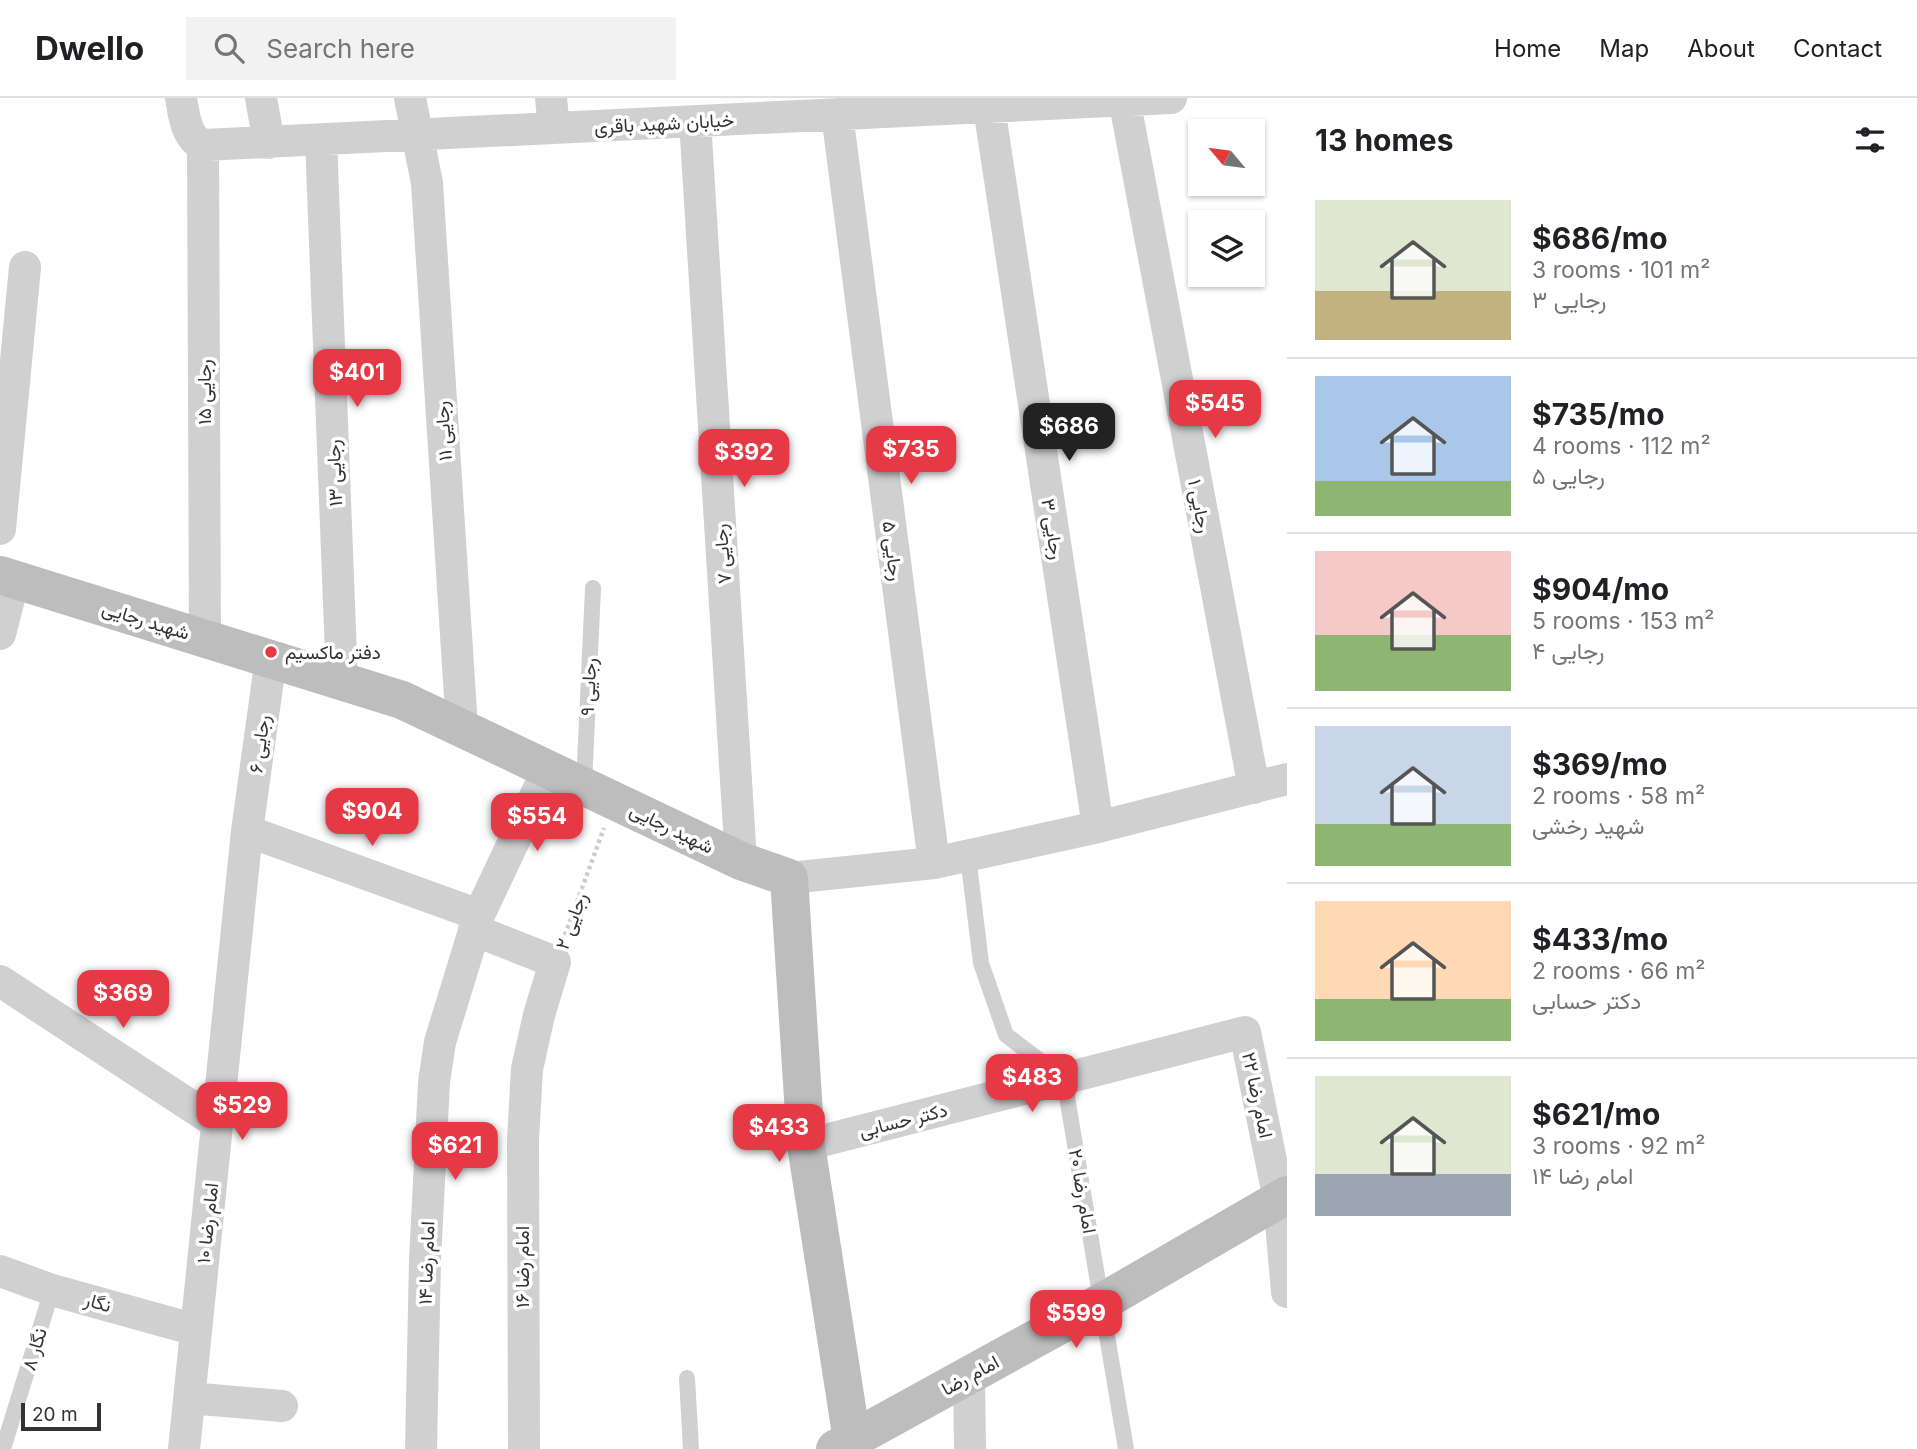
<!DOCTYPE html>
<html lang="en">
<head>
<meta charset="utf-8">
<style>
  :root { --surface:#fff; --page:#f2f2f2; --text:#202124; --muted:#757577; --line:#e0e0e0; --accent:#e63946 }
  body { margin:0; font-family:Inter,Vazirmatn,sans-serif; background:var(--page); color:var(--text); height:100vh; display:flex; flex-direction:column; font-size:26px; white-space:nowrap }
  * { box-sizing:border-box; margin:0 }
  p { font-size:23px; color:var(--muted) }
  .icon { flex:none; width:38px; height:38px; fill:none; stroke:currentColor; stroke-width:2; stroke-linecap:round; stroke-linejoin:round }
  .map { position:relative; flex:1; overflow:hidden }
  .side { display:flex; flex-direction:column; background:var(--surface); width:630px }
  .side>* { flex:none }
  .needle { width:46px; rotate:299deg }
  .buttons { position:absolute; left:1188px; top:21px; display:grid; gap:14px }
  .buttons a { display:grid; place-items:center; width:77px; height:77px; border-radius:0px; background:var(--surface); box-shadow:0 2px 5px #0004; font-size:35px }
  .scale { position:absolute; left:21px; bottom:18px; width:80px; box-sizing:border-box; padding-left:7px; border:4px solid #333; border-top:0; font-size:19px; line-height:24px; white-space:nowrap; color:#333; -webkit-text-stroke:5px #fff; paint-order:stroke }
  .price { position:absolute; translate:-50% -60px; padding:0 16px; border-radius:14px; background:var(--accent); color:#fff; font-size:23px; line-height:46px; filter:drop-shadow(0 2px 4px #0008) }
  .price::after { content:''; position:absolute; left:50%; top:42px; width:21px; height:16px; margin-left:-10px; background:inherit; clip-path:polygon(0 0,100% 0,50% 100%) }
  .price.selected { background:#222; color:#fff }
  ul { padding:0; list-style:none }
  li { display:flex; align-items:center; gap:21px; height:175px; padding:0 28px }
  li+li { border-top:2px solid var(--line) }
  li span { display:grid; place-items:center; flex:none; width:196px; height:140px; border-radius:0px; color:#555 }
  li>.icon { margin-inline-start:auto }
  span .icon { width:84px; height:84px; fill:#fffc; stroke-width:1 }
  li b { font-size:30px }
  h2 { display:flex; justify-content:space-between; align-items:center; height:84px; padding:0 28px; font-size:30px }
  header { display:flex; align-items:center; gap:42px; box-sizing:border-box; height:98px; padding:0 35px; background:var(--surface); border-bottom:2px solid var(--line) }
  header strong { font-size:33px }
  nav { display:flex; gap:38px; margin-inline-start:auto; font-size:24px }
  .search { width:490px; height:63px; background:var(--page); display:flex; align-items:center; gap:18px; box-sizing:border-box; padding:0 24px; border-radius:0px; color:var(--muted); font-size:26px }
  main { display:flex; flex:1; min-height:0 }
  .map>svg:first-child { display:block }
  .lines { fill:none; stroke-linecap:round; stroke-linejoin:round }
  .path { stroke:#cdcdcd; stroke-width:4.5; stroke-dasharray:3.5 3.5; stroke-linecap:butt }
  .lane { stroke:#d0d0d0; stroke-width:16 }
  .street { stroke:#d0d0d0; stroke-width:32 }
  .secondary { stroke:#bdbdbd; stroke-width:38 }
  .poi-dot { fill:#e63946; stroke:#fff; stroke-width:2.5 }
  .labels { text-anchor:middle; stroke-width:7; stroke-linejoin:round; paint-order:stroke }
  .street-label { font-size:19px; fill:#333; stroke:#fff }
  .poi-label { font-size:19px; fill:#333; stroke:#fff; text-anchor:start }
</style>
</head>
<body>
<header>
<strong>Dwello</strong>
<div class="search"><svg class="icon" aria-label="search" viewBox="0 0 24 24"><circle cx="10" cy="10" r="6"/><path d="M15 15l6 6"/></svg>Search here</div>
<nav><a>Home</a><a>Map</a><a>About</a><a>Contact</a></nav>
</header>
<main>
<div class="map">
<svg width="1287" height="1351" viewBox="0 0 1287 1351">
  <rect width="100%" height="100%" fill="#fff"/>
  <g class="lines">
    <path class="path" d="M565,837L604,730"/>
    <path class="lane" d="M584,688L593,490
      M968,758L981,865L1006,937L1064,981L1126,1351
      M687,1280L691,1351
      M3,1351L52,1192"/>
    <path class="street" d="M181,0C184,17 186,40 203,47
      M261,0L269,45
      M410,0L427,85L462,630
      M551,0L554,30
      M1124,0L1254,690
      M989,9L1098,729
      M837,16L934,765
      M695,23L741,763
      M321,42L342,582
      M203,47L1171,0
      M203,47L205,540
      M0,431L25,169
      M0,536L14,481
      M247,733L479,817
      M789,780L934,765L1098,729L1287,681
      M474,832L555,864L539,917L527,971L523,1042L524,1351
      M0,883L217,1025
      M806,1047L1245,934L1279,1102L1287,1194
      M0,1173L52,1192L196,1232
      M969,1278L970,1351
      M189,1300L282,1308
      M184,1351L247,733L271,560
      M421,1351L425,1162L434,984L440,944L479,817L548,671"/>
    <path class="secondary" d="M0,477L402,602L741,763L789,780L806,1047L852,1342
      M835,1351L1102,1204L1287,1097"/>
  </g>
  <circle class="poi-dot" cx="271" cy="554" r="7"/>
  <g class="labels">
    <g class="street-label">
      <text transform="translate(664 25) rotate(-3)" y="7">خیابان شهید باقری</text>
      <text transform="translate(204 294) rotate(-90)" y="7">رجایی ۱۵</text>
      <text transform="translate(443 333) rotate(-94)" y="7">رجایی ۱۱</text>
      <text transform="translate(334 375) rotate(-92)" y="7">رجایی ۱۳</text>
      <text transform="translate(1200 408) rotate(79)" y="7">رجایی ۱</text>
      <text transform="translate(1053 431) rotate(81)" y="7">رجایی ۳</text>
      <text transform="translate(893 453) rotate(83)" y="7">رجایی ۵</text>
      <text transform="translate(722 456) rotate(-94)" y="7">رجایی ۷</text>
      <text transform="translate(146 522) rotate(17)" y="7">شهید رجایی</text>
      <text transform="translate(588 589) rotate(-87)" y="7">رجایی ۹</text>
      <text transform="translate(259 646) rotate(-82)" y="7">رجایی ۶</text>
      <text transform="translate(672 730) rotate(26)" y="7">شهید رجایی</text>
      <text transform="translate(571 823) rotate(-70)" y="7">رجایی ۲</text>
      <text transform="translate(1258 997) rotate(78)" y="7">امام رضا ۲۲</text>
      <text transform="translate(903 1022) rotate(-14)" y="7">دکتر حسابی</text>
      <text transform="translate(1083 1093) rotate(80)" y="7">امام رضا ۲۰</text>
      <text transform="translate(207 1125) rotate(-84)" y="7">امام رضا ۱۰</text>
      <text transform="translate(426 1165) rotate(-88)" y="7">امام رضا ۱۴</text>
      <text transform="translate(522 1169) rotate(-90)" y="7">امام رضا ۱۶</text>
      <text transform="translate(98 1204) rotate(16)" y="7">نگار</text>
      <text transform="translate(34 1251) rotate(-73)" y="7">نگار ۸</text>
      <text transform="translate(970 1277) rotate(-29)" y="7">امام رضا</text>
    </g>
    <g class="poi-label">
      <text x="285" y="561">دفتر ماکسیم</text>
    </g>
  </g>
</svg>
<div class="buttons">
<a><svg class="needle" viewBox="-14 -14 28 28"><path d="M0-13l5 13h-10z" fill="#e53935"/><path d="M0 13l5-13h-10z" fill="#757577"/></svg></a>
<a><svg class="icon" aria-label="layers" viewBox="0 0 24 24"><path d="M12 4l9 5-9 5-9-5zM3 14l9 5 9-5"/></svg></a>
</div>
<div class="scale">20 m</div>
<b class="price" style="left:357px;top:311px">$401</b>
<b class="price" style="left:1215px;top:342px">$545</b>
<b class="price selected" style="left:1069px;top:365px">$686</b>
<b class="price" style="left:911px;top:388px">$735</b>
<b class="price" style="left:744px;top:391px">$392</b>
<b class="price" style="left:372px;top:750px">$904</b>
<b class="price" style="left:537px;top:755px">$554</b>
<b class="price" style="left:123px;top:932px">$369</b>
<b class="price" style="left:1032px;top:1016px">$483</b>
<b class="price" style="left:242px;top:1044px">$529</b>
<b class="price" style="left:779px;top:1066px">$433</b>
<b class="price" style="left:455px;top:1084px">$621</b>
<b class="price" style="left:1076px;top:1252px">$599</b>
</div>
<section class="side">
<h2>13 homes<svg class="icon" aria-label="filters" viewBox="0 0 24 24"><path d="M4 7h16M4 17h16"/><circle cx="9" cy="7" r="2"/><circle cx="15" cy="17" r="2"/></svg></h2>
<ul>
<li><span style="background:linear-gradient(#dfe7d0 65%,#c2b280 0)"><svg class="icon" aria-label="home" viewBox="0 0 24 24"><path d="M3 11l9-7 9 7M6 9v11h12V9"/></svg></span><div><b>$686/mo</b><p>3 rooms · 101 m²</p><p>رجایی ۳</p></div></li>
<li><span style="background:linear-gradient(#a9c7e8 75%,#8fb573 0)"><svg class="icon" aria-label="home" viewBox="0 0 24 24"><path d="M3 11l9-7 9 7M6 9v11h12V9"/></svg></span><div><b>$735/mo</b><p>4 rooms · 112 m²</p><p>رجایی ۵</p></div></li>
<li><span style="background:linear-gradient(#f6c9c9 60%,#8fb573 0)"><svg class="icon" aria-label="home" viewBox="0 0 24 24"><path d="M3 11l9-7 9 7M6 9v11h12V9"/></svg></span><div><b>$904/mo</b><p>5 rooms · 153 m²</p><p>رجایی ۴</p></div></li>
<li><span style="background:linear-gradient(#c9d6e8 70%,#8fb573 0)"><svg class="icon" aria-label="home" viewBox="0 0 24 24"><path d="M3 11l9-7 9 7M6 9v11h12V9"/></svg></span><div><b>$369/mo</b><p>2 rooms · 58 m²</p><p>شهید رخشی</p></div></li>
<li><span style="background:linear-gradient(#ffd9b3 70%,#8fb573 0)"><svg class="icon" aria-label="home" viewBox="0 0 24 24"><path d="M3 11l9-7 9 7M6 9v11h12V9"/></svg></span><div><b>$433/mo</b><p>2 rooms · 66 m²</p><p>دکتر حسابی</p></div></li>
<li><span style="background:linear-gradient(#dfe7d0 70%,#9aa5b1 0)"><svg class="icon" aria-label="home" viewBox="0 0 24 24"><path d="M3 11l9-7 9 7M6 9v11h12V9"/></svg></span><div><b>$621/mo</b><p>3 rooms · 92 m²</p><p>امام رضا ۱۴</p></div></li>
</ul>
</section>
</main>
</body>
</html>
